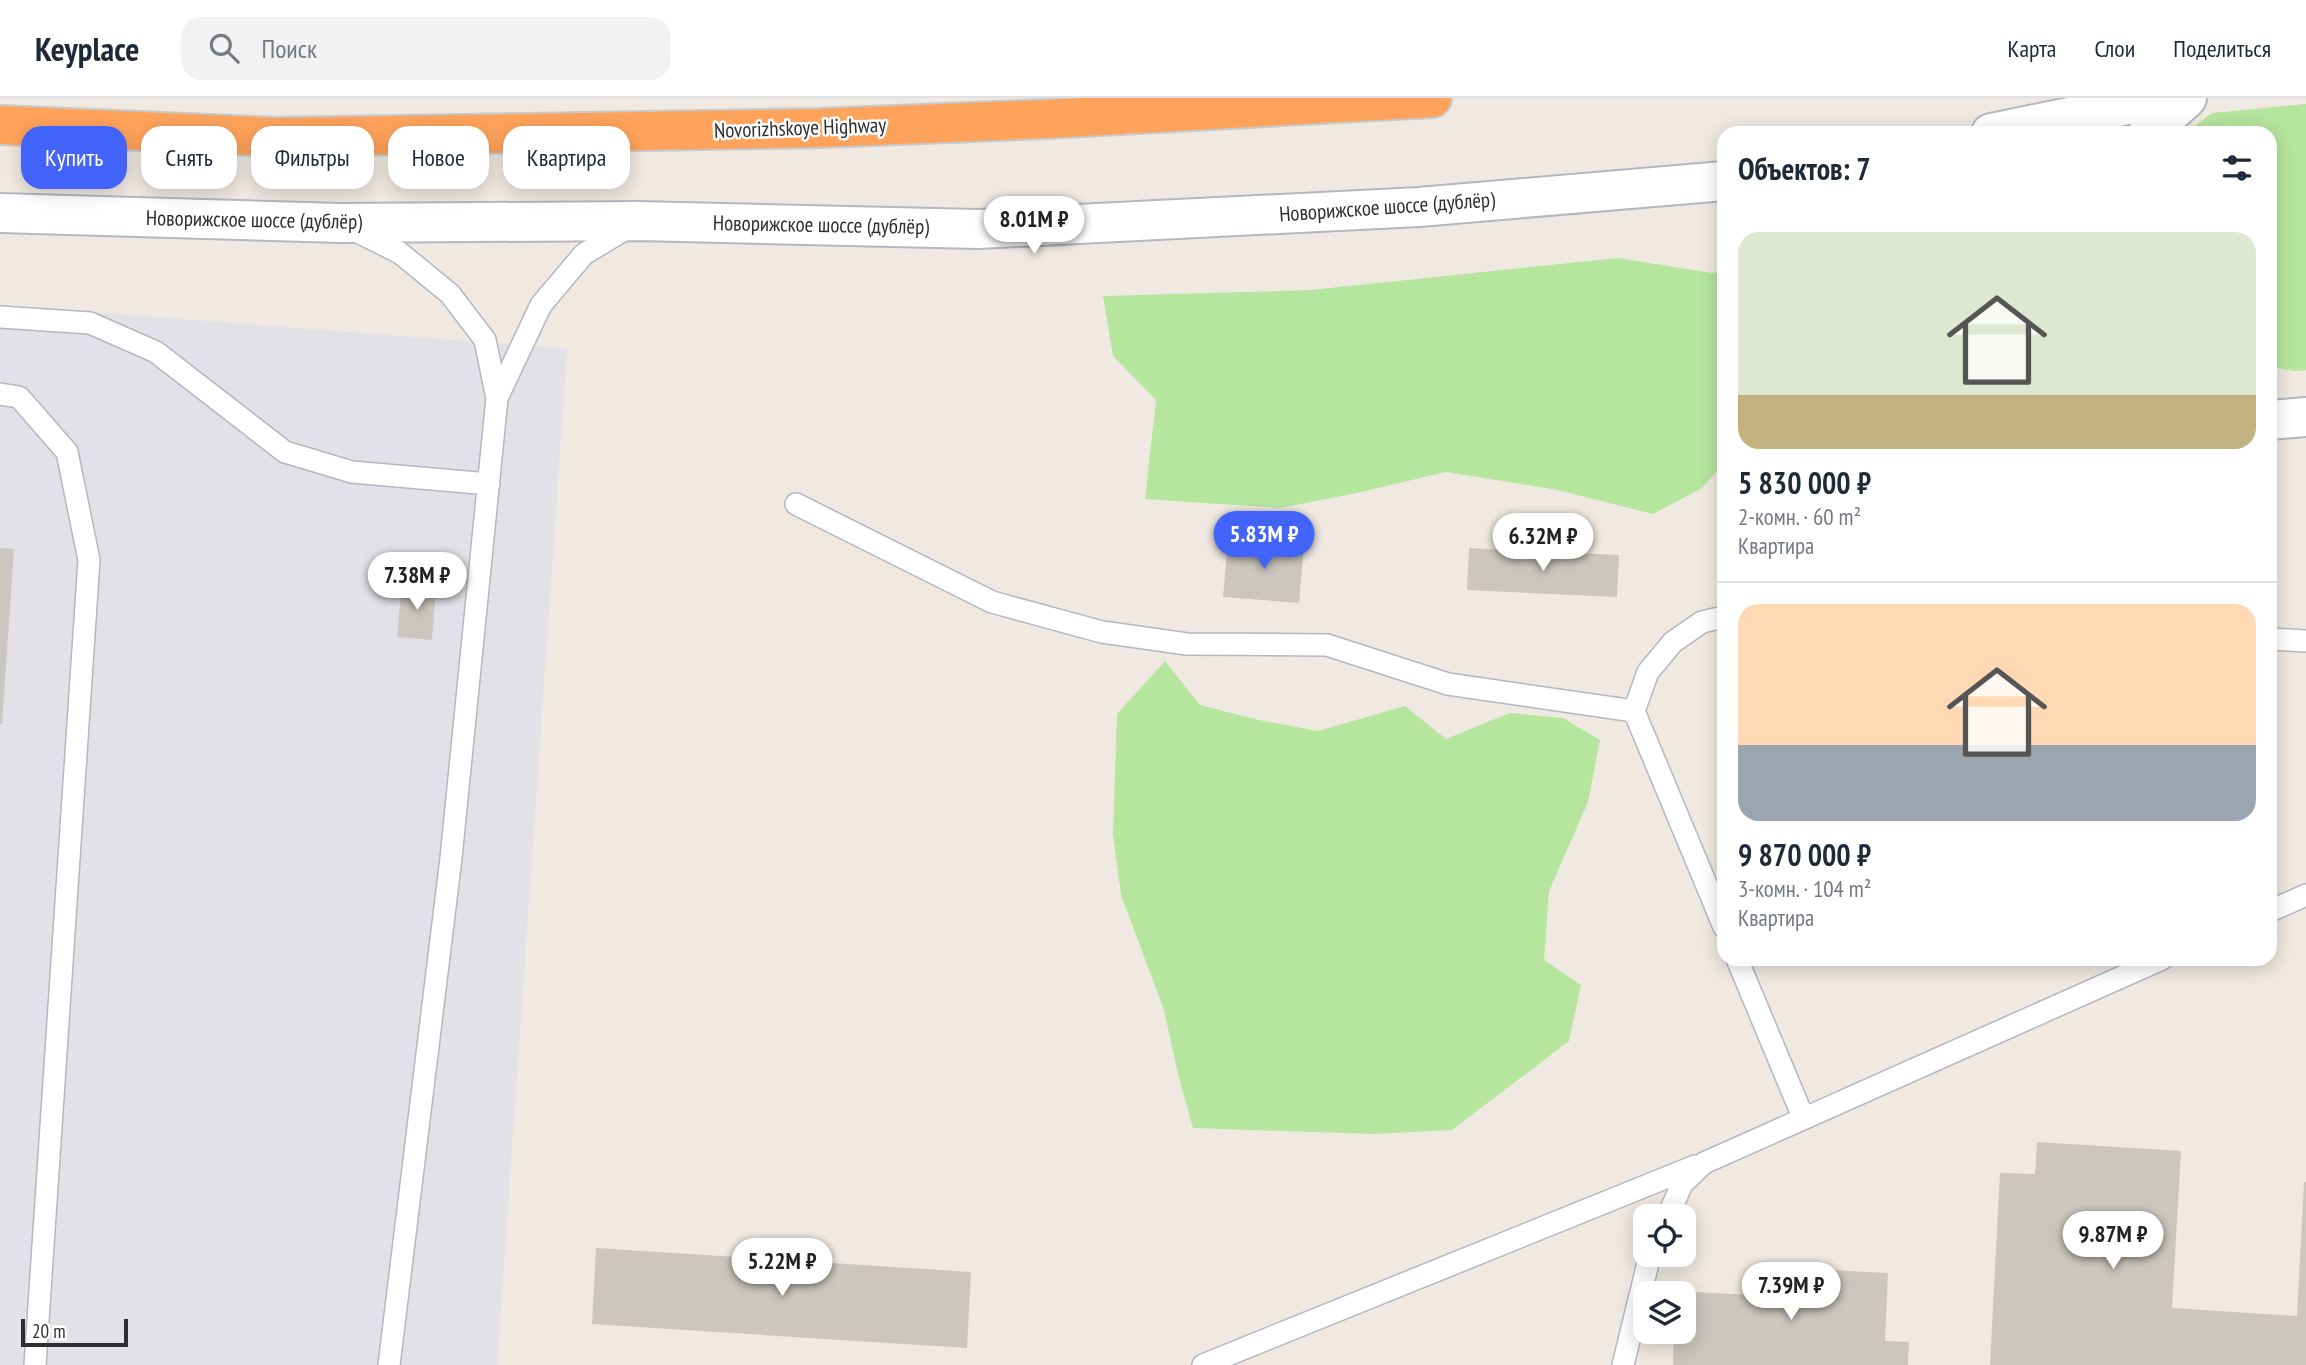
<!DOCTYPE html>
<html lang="ru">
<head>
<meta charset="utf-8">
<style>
  :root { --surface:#fff; --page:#f2f2f3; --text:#1f2937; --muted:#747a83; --line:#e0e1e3; --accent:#4264fb }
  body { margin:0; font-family:"PT Sans Narrow",sans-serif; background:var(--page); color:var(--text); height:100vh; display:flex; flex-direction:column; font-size:26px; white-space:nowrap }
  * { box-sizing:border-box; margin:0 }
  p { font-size:23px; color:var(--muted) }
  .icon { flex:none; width:38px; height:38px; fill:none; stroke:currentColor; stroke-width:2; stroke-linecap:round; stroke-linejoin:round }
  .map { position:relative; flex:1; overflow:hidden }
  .side { position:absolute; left:1717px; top:28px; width:560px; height:840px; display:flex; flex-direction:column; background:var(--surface); border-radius:21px; box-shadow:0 4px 18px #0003 }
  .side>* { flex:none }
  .top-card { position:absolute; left:21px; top:28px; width:665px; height:63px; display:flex; gap:14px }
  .tools { position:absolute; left:1633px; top:1106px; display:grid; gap:14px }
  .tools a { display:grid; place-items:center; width:63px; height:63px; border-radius:14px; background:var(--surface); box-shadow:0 4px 18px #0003; font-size:35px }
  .scale { position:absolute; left:21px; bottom:18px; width:107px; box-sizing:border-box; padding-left:7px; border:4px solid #2e2e2e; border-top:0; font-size:19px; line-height:24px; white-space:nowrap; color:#2e2e2e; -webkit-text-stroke:5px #fff; paint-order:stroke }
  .price { position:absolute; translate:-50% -60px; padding:0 16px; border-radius:24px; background:#fff; color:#222; font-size:23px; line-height:46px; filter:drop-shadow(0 2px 4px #0008) }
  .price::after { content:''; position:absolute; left:50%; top:42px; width:21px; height:16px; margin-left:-10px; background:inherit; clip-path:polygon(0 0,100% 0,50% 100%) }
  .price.active { background:var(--accent); color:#fff }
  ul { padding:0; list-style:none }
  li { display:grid; align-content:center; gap:14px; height:371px; padding:0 21px }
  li+li { border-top:2px solid var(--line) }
  li span { display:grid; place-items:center; height:217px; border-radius:21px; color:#555 }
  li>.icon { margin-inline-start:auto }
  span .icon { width:126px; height:126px; fill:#fffc; stroke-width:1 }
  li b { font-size:30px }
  h2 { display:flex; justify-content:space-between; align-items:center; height:84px; padding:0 21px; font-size:30px }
  .pill { padding:0 24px; border-radius:21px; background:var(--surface); box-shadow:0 4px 18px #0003; font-size:24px; line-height:63px }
  .pill.active { background:var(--accent); color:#fff }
  header { display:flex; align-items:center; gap:42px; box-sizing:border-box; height:98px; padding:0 35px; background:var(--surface); border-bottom:2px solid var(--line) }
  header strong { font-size:33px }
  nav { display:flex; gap:38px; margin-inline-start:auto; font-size:24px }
  .search { width:490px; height:63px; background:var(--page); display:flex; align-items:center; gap:18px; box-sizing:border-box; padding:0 24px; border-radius:21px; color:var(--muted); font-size:26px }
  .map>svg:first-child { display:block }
  .industrial { fill:#e3e1e8 }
  .green { fill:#b6e59e }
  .building { fill:#cbc7bf }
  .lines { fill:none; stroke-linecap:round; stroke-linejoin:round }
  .service-casing { stroke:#b4b7c1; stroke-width:24 }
  .tertiary-casing { stroke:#b4b7c1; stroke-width:42 }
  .motorway-casing { stroke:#c9c9c9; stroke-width:42 }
  .service { stroke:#fff; stroke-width:21 }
  .tertiary { stroke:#fff; stroke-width:38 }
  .motorway { stroke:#ffa35c; stroke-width:38 }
  .labels { text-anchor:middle; stroke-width:5; stroke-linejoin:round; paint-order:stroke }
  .street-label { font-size:21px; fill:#2e2e2e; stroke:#fff }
</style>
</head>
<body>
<header>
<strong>Keyplace</strong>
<div class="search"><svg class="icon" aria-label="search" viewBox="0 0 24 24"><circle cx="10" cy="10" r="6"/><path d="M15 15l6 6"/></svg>Поиск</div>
<nav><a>Карта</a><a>Слои</a><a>Поделиться</a></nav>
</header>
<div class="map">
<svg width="2306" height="1267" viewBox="0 0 2306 1267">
  <rect width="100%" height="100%" fill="#efe9e1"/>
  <path class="industrial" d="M0,207L567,251L497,1267H0Z"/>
  <path class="green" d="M2306,6V272L2295,273L2270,269V35H2185L2212,15Z
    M1618,160L1712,175L1724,173V365L1702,390L1653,416L1558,392L1446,374L1352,396L1280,410L1145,401L1156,302L1113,258L1103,198L1311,192Z
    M1165,563L1200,607L1254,621L1318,633L1405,608L1446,641L1510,615L1563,620L1600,642L1588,704L1549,793L1544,862L1581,887L1569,943L1452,1032L1372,1036L1193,1030L1178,976L1164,912L1121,797L1113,736L1117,616Z"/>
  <path class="building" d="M1228,441L1304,447L1299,505L1223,499Z
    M0,450L14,451L2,626H0Z
    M1469,450L1619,457L1617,499L1467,492Z
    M402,486L436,489L432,542L397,539Z
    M2037,1044L2181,1053L2172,1210L2297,1218L2304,1084H2306V1267H1990L2000,1075L2035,1076Z
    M596,1150L971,1174L967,1250L592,1226Z
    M1752,1168L1888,1175L1885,1243L1909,1244L1908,1267H1673L1674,1234H1684V1195H1676L1677,1193L1751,1197Z"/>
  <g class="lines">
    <defs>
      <path id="service" d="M352,131L400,155L450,196L485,242L497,300L451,760L389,1267
        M0,219L90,225L156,254L285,354L352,374L489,386
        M0,296L19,299L67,354L89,462L35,1267
        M497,300L541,207L584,156L629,129
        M796,406L992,504L1102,534L1187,546L1327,547L1448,586L1634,613
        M1724,519L1702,524L1673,544L1648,574L1634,613L1724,829
        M2270,541L2306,543
        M2270,813L2306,797
        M1737,861L1803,1019
        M1668,1118L1682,1086L1704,1065L2162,861
        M1203,1267L1695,1068
        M1623,1267L1650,1157"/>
      <path id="tertiary" d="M1991,35L2163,0
        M2148,35L2187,0
        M0,115L341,125L639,123L978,131L1419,109L1724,83
        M2270,322L2306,319"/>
      <path id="motorway" d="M0,27L277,39L821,30L1046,21L1432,0"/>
    </defs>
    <use href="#service" class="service-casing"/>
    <use href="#tertiary" class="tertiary-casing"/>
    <use href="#motorway" class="motorway-casing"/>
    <use href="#service" class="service"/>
    <use href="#tertiary" class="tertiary"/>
    <use href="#motorway" class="motorway"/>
  </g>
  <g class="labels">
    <g class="street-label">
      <text transform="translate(800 30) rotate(-2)" y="7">Novorizhskoye Highway</text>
      <text transform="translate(1387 109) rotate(-4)" y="7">Новорижское шоссе (дублёр)</text>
      <text transform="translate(254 122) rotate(1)" y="7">Новорижское шоссе (дублёр)</text>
      <text transform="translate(821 127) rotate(1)" y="7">Новорижское шоссе (дублёр)</text>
    </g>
  </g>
</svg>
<div class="tools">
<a><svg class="icon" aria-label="locate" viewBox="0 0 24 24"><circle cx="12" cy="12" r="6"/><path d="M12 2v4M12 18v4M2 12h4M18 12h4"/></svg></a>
<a><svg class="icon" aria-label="layers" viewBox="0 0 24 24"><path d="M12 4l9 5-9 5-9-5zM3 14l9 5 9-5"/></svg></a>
</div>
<div class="scale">20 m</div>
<b class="price" style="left:1034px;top:158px">8.01M ₽</b>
<b class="price active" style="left:1264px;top:473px">5.83M ₽</b>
<b class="price" style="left:1543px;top:475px">6.32M ₽</b>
<b class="price" style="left:417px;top:514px">7.38M ₽</b>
<b class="price" style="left:2113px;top:1173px">9.87M ₽</b>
<b class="price" style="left:782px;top:1200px">5.22M ₽</b>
<b class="price" style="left:1791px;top:1224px">7.39M ₽</b>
<div class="top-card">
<a class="pill active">Купить</a>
<a class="pill">Снять</a>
<a class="pill">Фильтры</a>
<a class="pill">Новое</a>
<a class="pill">Квартира</a>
</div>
<section class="side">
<h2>Объектов: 7<svg class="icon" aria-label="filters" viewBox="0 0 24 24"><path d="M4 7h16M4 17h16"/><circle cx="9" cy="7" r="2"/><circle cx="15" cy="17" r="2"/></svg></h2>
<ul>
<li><span style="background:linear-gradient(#dfe7d0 75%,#c2b280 0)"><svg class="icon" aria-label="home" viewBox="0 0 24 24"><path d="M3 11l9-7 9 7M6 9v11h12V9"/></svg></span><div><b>5 830 000 ₽</b><p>2-комн. · 60 m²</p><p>Квартира</p></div></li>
<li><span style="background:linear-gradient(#ffd9b3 65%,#9aa5b1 0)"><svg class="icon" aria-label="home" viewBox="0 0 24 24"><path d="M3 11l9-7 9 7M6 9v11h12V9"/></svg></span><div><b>9 870 000 ₽</b><p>3-комн. · 104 m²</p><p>Квартира</p></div></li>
</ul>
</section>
</div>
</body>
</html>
